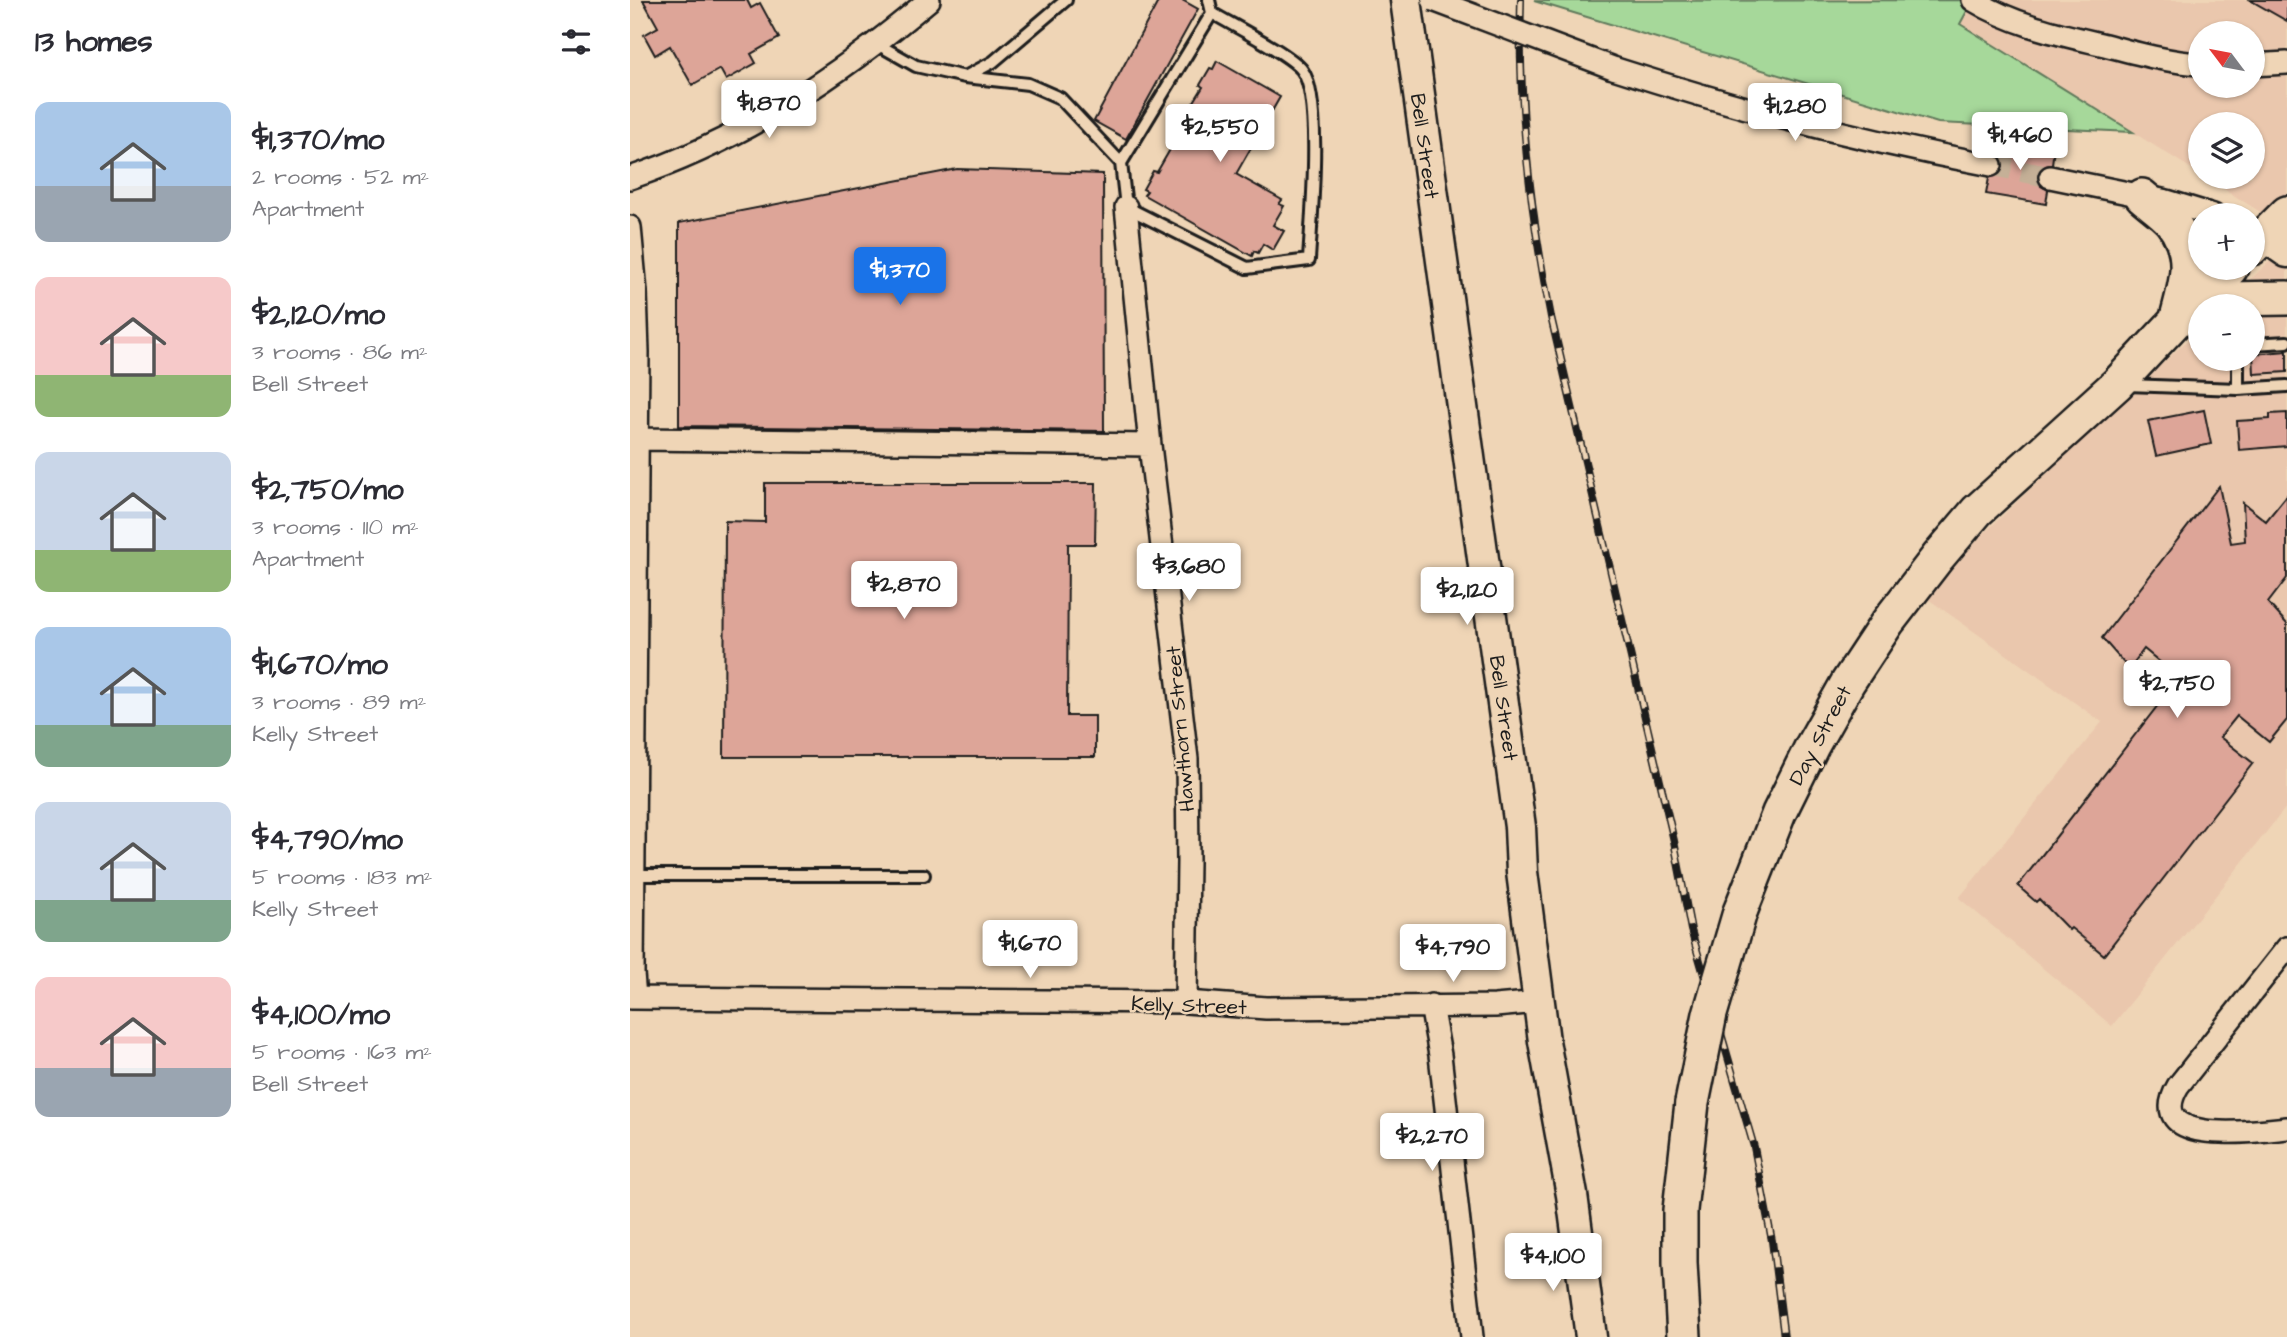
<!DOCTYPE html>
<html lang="en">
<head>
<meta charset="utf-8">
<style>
  :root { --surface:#fff; --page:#f2f2f3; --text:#2b2b33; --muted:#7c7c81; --accent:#1a73e8 }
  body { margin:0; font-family:"Architects Daughter",sans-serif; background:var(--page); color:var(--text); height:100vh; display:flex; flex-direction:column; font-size:26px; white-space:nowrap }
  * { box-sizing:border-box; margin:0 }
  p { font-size:23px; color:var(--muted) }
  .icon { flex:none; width:38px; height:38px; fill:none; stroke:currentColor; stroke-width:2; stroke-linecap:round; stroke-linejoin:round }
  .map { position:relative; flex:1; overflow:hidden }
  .panel { display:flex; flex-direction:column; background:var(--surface); width:630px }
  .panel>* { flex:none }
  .needle { width:46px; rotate:302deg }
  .buttons { position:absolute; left:1558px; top:21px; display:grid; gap:14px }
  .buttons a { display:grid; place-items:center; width:77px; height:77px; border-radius:50%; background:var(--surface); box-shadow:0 2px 5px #0004; font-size:35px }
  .price { position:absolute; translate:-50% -60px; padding:0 16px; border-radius:7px; background:#fff; color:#222; font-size:23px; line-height:46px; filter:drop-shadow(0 2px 4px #0008) }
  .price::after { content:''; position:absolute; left:50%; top:42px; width:21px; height:16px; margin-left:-10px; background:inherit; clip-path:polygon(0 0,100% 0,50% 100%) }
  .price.active { background:var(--accent); color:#fff }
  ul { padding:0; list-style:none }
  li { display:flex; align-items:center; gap:21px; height:175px; padding:0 35px }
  li span { display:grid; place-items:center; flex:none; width:196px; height:140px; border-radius:14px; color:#555 }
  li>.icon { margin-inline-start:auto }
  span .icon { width:84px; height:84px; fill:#fffc; stroke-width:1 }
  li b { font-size:30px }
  h2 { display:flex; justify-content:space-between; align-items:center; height:84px; padding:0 35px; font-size:30px }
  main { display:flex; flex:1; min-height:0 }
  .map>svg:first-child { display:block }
  .built { fill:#eac7ad; fill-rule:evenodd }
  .green { fill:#a6d89a; stroke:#617a5b; stroke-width:2 }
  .building { fill:#dda598; stroke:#1c1c1c; stroke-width:2 }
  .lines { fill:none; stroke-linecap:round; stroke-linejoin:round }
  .street-tunnel { stroke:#c5b097; stroke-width:21; stroke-dasharray:21 10; stroke-linecap:butt }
  .lane-casing { stroke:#1c1c1c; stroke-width:16 }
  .street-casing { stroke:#1c1c1c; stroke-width:26 }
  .secondary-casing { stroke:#1c1c1c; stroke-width:35 }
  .primary-casing { stroke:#1c1c1c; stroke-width:38 }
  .lane { stroke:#efd5b6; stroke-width:10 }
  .street { stroke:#efd5b6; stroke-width:21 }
  .secondary { stroke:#efd5b6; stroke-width:30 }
  .primary { stroke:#efd5b6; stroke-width:33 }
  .rail-casing { stroke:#1c1c1c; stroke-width:8 }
  .rail { stroke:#efd5b6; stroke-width:5; stroke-dasharray:16; stroke-linecap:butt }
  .street-bridge-casing { stroke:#1c1c1c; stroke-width:26; stroke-linecap:butt }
  .primary-bridge-casing { stroke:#1c1c1c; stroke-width:38; stroke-linecap:butt }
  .street-bridge { stroke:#efd5b6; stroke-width:21 }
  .primary-bridge { stroke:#efd5b6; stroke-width:33 }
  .labels { text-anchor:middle; stroke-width:5; stroke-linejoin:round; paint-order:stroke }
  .street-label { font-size:21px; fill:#1c1c1c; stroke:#efd5b6 }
</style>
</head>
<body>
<main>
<section class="panel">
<h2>13 homes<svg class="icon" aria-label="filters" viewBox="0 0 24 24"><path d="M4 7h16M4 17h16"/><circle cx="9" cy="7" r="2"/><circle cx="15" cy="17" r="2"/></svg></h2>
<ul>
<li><span style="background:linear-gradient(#a9c7e8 60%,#9aa5b1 0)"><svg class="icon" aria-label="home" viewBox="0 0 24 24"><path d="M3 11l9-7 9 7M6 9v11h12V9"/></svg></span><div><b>$1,370/mo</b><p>2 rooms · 52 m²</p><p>Apartment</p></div></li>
<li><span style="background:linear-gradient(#f6c9c9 70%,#8fb573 0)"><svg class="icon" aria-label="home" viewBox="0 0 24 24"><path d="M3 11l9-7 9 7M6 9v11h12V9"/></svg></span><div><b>$2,120/mo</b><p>3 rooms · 86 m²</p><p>Bell Street</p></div></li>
<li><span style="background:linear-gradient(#c9d6e8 70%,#8fb573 0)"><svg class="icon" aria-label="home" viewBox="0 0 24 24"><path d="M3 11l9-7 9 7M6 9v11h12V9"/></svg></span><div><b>$2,750/mo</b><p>3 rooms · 110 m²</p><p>Apartment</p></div></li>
<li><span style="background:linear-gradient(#a9c7e8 70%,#7fa58c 0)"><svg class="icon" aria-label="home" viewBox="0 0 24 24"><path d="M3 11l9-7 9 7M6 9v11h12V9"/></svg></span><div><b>$1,670/mo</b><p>3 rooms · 89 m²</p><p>Kelly Street</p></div></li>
<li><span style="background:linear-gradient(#c9d6e8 70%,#7fa58c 0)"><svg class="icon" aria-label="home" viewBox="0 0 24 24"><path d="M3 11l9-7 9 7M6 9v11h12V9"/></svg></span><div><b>$4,790/mo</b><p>5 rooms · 183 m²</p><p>Kelly Street</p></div></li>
<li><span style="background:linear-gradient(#f6c9c9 65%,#9aa5b1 0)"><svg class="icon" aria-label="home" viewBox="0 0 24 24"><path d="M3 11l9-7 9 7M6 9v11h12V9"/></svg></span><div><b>$4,100/mo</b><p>5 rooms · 163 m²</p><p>Bell Street</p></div></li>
</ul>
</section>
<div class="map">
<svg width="1657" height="1337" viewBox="0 0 1657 1337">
  <rect width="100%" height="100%" fill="#efd5b6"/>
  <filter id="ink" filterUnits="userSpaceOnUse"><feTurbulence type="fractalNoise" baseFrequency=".0143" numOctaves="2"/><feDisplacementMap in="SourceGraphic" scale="14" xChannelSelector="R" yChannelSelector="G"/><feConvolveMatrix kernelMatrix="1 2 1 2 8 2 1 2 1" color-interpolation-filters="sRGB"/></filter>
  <g filter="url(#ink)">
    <path class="built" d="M1343,0H1657V229L1575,177H1622V124H1570V174L1329,24ZM1570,33H1622V86H1570Z
      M1657,245V806L1482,1026L1329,898L1472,722L1298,599L1350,537L1570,328V359H1622V306H1592Z"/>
    <path class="green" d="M1343,0L1330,24L1503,132L1308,123L904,1Z"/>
    <path class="building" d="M13,0H117L121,8L130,3L149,38L121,54L126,63L96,80L90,69L62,85L40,46L25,55L14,35L28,27Z
      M529,0H552L568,9L496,139L464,121Z
      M1620,0H1657V21Z
      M587,61L650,97L606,174L652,200L649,204L654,206L643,225L654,231L643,250L633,244L628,253L624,251L622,256L514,195L517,191L513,189L523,171L527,172L545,141L541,139L573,87L570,85L580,68L583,69Z
      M1365,140L1424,149L1422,164L1411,168L1407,175L1411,186L1418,190L1416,204L1356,194L1359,178L1370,174L1374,167L1370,156L1363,152Z
      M327,169L473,174L474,431L49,426V223Z
      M1657,351V372L1624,374L1623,354Z
      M1574,410L1581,444L1526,456L1518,421Z
      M1657,413V446L1609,450L1607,421L1640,419V414Z
      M135,483H466L465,544H438L437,716H465V757H94L95,521L135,522Z
      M1589,486L1601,543L1615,541L1613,503L1636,521L1657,495V578L1638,603L1657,624V720L1639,742L1607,716L1590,737L1623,763L1474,955L1441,928L1439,930L1409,899L1406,902L1388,886L1549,678L1514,649L1499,669L1472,638Z"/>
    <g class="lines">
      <path class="street-tunnel" d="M1361,165L1420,177"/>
      <defs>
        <path id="lane" d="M247,44L286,66L335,77L363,62L436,0
          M335,77L398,84L430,98L491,163L496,207L617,268L679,260C681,222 693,98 672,70C660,54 602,25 582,13L579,0
          M491,163L582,13
          M1622,344L1657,342
          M1608,359V389
          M1497,385L1608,389L1657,386
          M3,875H294"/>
        <path id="street" d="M1343,0C1384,25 1429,34 1475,45C1506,53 1538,62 1570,64
          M1622,65L1657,63
          M983,68C1107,108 1233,141 1361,165
          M1420,177L1537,201L1583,215
          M0,178C113,140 209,76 299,0
          M496,207L520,445L557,759L558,862L556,1002
          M0,227L6,292L8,352L3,973L5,998
          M7,439L520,445
          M1657,948L1548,1086C1512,1148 1628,1131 1657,1128
          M0,998L556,1002L636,1008L865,1006L909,1002
          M801,1005L810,1055L842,1337"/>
        <path id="secondary" d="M776,0L890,827L892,872L914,1041L942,1195L961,1337
          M1634,236L1657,252"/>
        <path id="primary" d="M1512,196C1521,204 1533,212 1541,221C1567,253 1556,285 1546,321
          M1622,248L1657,213
          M1560,307L1596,299L1657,298
          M1110,912L1149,813L1182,746L1218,682L1257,623L1308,557L1347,511L1487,384L1546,321L1601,268
          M1054,1337L1050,1263V1210L1062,1103"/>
      </defs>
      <use href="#lane" class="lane-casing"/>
      <use href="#street" class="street-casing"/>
      <use href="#secondary" class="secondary-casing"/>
      <use href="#primary" class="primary-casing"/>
      <use href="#lane" class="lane"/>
      <use href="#street" class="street"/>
      <use href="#secondary" class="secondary"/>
      <use href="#primary" class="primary"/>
      <defs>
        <path id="rail" d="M891,0C888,107 900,212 921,317L1044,841L1061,930L1124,1147L1142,1241L1154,1337"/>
      </defs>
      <use href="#rail" class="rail-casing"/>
      <use href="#rail" class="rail"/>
      <defs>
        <path id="street-bridge" d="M803,0L983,68"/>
        <path id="primary-bridge" d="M1062,1103L1080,1014L1110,912"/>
      </defs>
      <use href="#street-bridge" class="street-bridge-casing"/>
      <use href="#primary-bridge" class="primary-bridge-casing"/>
      <use href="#street-bridge" class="street-bridge"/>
      <use href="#primary-bridge" class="primary-bridge"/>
    </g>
  </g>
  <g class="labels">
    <g class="street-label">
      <text transform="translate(795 146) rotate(82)" y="7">Bell Street</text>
      <text transform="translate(874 708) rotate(82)" y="7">Bell Street</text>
      <text transform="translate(550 729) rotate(-95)" y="7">Hawthorn Street</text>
      <text transform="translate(1190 735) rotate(-62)" y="7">Day Street</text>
      <text transform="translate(559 1005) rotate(2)" y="7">Kelly Street</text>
    </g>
  </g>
</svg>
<div class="buttons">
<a><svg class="needle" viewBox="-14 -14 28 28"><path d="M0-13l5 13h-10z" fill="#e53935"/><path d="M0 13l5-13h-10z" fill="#7c7c81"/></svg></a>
<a><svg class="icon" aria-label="layers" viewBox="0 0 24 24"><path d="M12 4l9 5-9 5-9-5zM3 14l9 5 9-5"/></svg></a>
<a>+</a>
<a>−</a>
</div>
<b class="price" style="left:139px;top:140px">$1,870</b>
<b class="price" style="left:1165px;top:143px">$1,280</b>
<b class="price" style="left:590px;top:164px">$2,550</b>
<b class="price" style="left:1390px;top:172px">$1,460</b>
<b class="price active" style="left:270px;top:307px">$1,370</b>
<b class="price" style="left:559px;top:603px">$3,680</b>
<b class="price" style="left:274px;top:621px">$2,870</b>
<b class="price" style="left:837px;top:627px">$2,120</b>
<b class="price" style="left:1547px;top:720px">$2,750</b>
<b class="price" style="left:400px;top:980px">$1,670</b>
<b class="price" style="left:823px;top:984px">$4,790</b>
<b class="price" style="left:802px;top:1173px">$2,270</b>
<b class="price" style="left:923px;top:1293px">$4,100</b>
</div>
</main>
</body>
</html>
